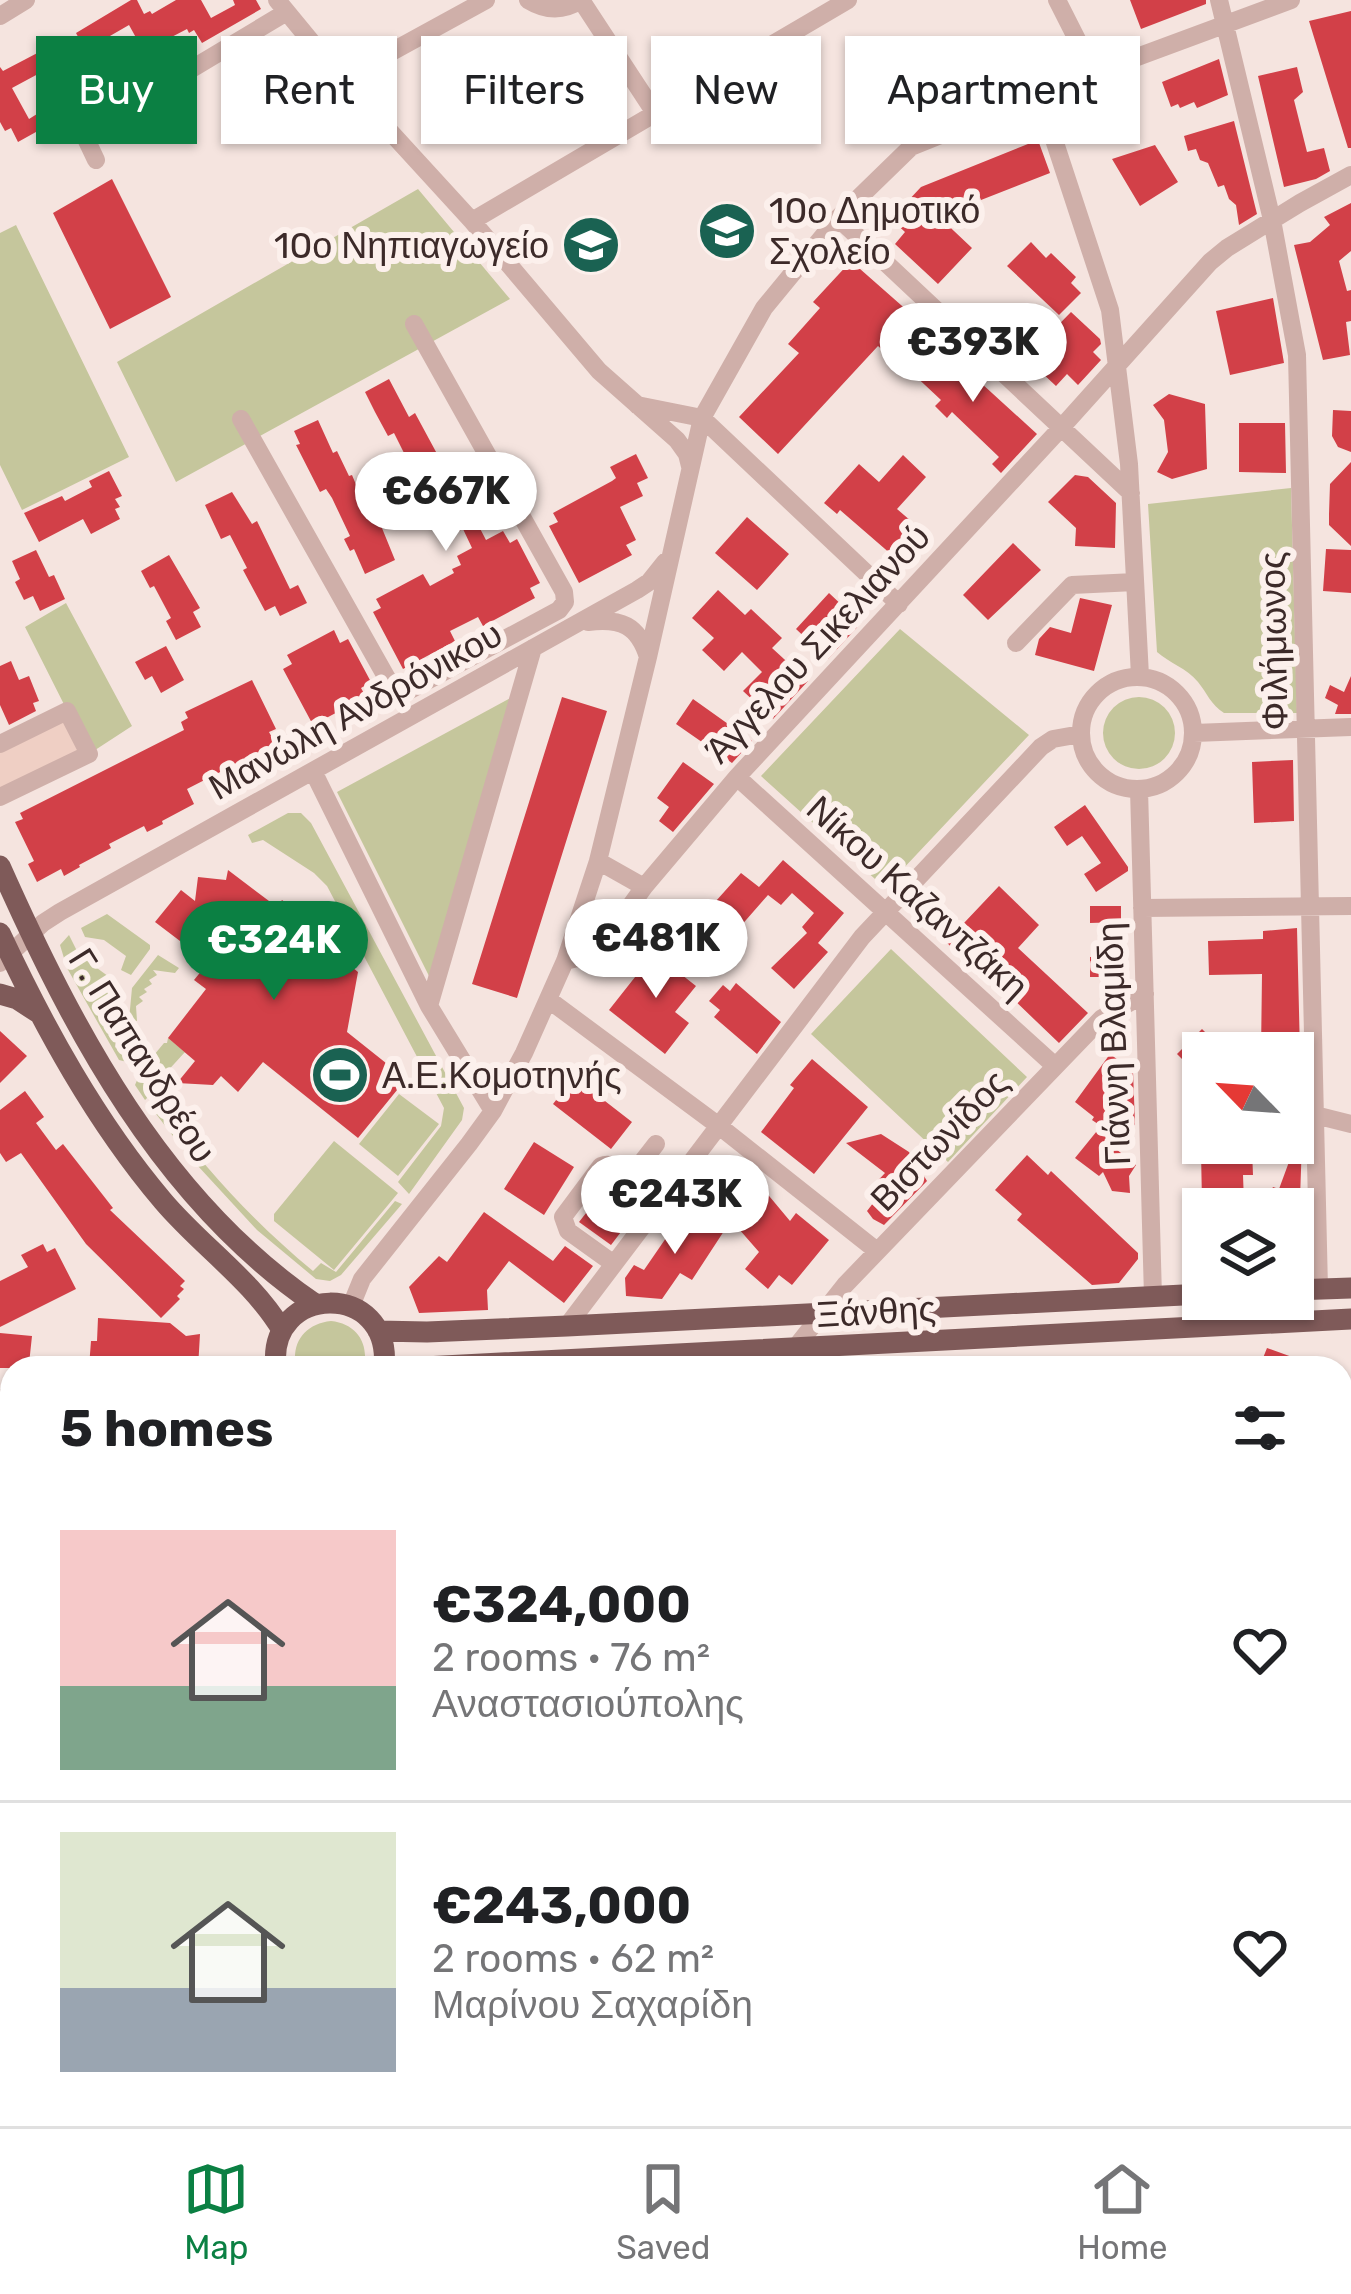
<!DOCTYPE html>
<html lang="en">
<head>
<meta charset="utf-8">
<style>
  :root { --surface:#fff; --page:#f6f6f6; --text:#202124; --muted:#757577; --line:#e0e0e0; --accent:#0b8043 }
  body { margin:0; font-family:Rubik,sans-serif; background:var(--page); color:var(--text); height:100vh; display:flex; flex-direction:column; font-size:45px; white-space:nowrap }
  * { box-sizing:border-box; margin:0 }
  p { font-size:39px; color:var(--muted) }
  .icon { flex:none; width:66px; height:66px; fill:none; stroke:currentColor; stroke-width:2; stroke-linecap:round; stroke-linejoin:round }
  .map { position:relative; flex:1; overflow:hidden }
  .sheet { position:absolute; left:0px; top:1356px; width:1353px; height:771px; display:flex; flex-direction:column; background:var(--surface); border-radius:36px 36px 0 0; box-shadow:0 3px 9px #0004 }
  .sheet>* { flex:none }
  .guide { position:absolute; left:36px; top:36px; width:1281px; height:108px; display:flex; gap:24px }
  .needle { width:78px; rotate:295deg }
  .fabs { position:absolute; left:1182px; top:1032px; display:grid; gap:24px }
  .fabs a { display:grid; place-items:center; width:132px; height:132px; border-radius:0px; background:var(--surface); box-shadow:0 3px 9px #0004; font-size:60px }
  .price { position:absolute; translate:-50% -102px; padding:0 27px; border-radius:42px; background:#fff; color:#222; font-size:39px; line-height:78px; filter:drop-shadow(0 3px 6px #0008) }
  .price::after { content:''; position:absolute; left:50%; top:72px; width:36px; height:27px; margin-left:-18px; background:inherit; clip-path:polygon(0 0,100% 0,50% 100%) }
  .price.on { background:var(--accent); color:#fff }
  ul { padding:0; list-style:none }
  li { display:flex; align-items:center; gap:36px; height:300px; padding:0 60px }
  li+li { border-top:3px solid var(--line) }
  li span { display:grid; place-items:center; flex:none; width:336px; height:240px; border-radius:0px; color:#555 }
  li>.icon { margin-inline-start:auto }
  span .icon { width:144px; height:144px; fill:#fffc; stroke-width:1 }
  li b { font-size:51px }
  h2 { display:flex; justify-content:space-between; align-items:center; height:144px; padding:0 60px; font-size:51px }
  .chip { padding:0 42px; border-radius:0px; background:var(--surface); box-shadow:0 3px 9px #0004; font-size:42px; line-height:108px }
  .chip.on { background:var(--accent); color:#fff }
  .menu { display:flex; justify-content:space-around; align-items:center; height:168px; border-top:3px solid var(--line); background:var(--surface); font-size:33px; color:var(--muted) }
  .menu a { display:grid; justify-items:center; gap:6px }
  .menu .on { color:var(--accent) }
  .map>svg:first-child { display:block }
  .green { fill:#c5c69c }
  .plaza { fill:#efcfc4 }
  .building { fill:#d24048; fill-rule:evenodd }
  .lines { fill:none; stroke-linecap:round; stroke-linejoin:round }
  .minor { stroke:#cfafa9; stroke-width:18 }
  .major { stroke:#7f5a59; stroke-width:21 }
  .rail-casing { stroke:#3c2a29; stroke-width:10 }
  .rail { stroke:#fcf0ec; stroke-width:6; stroke-dasharray:18; stroke-linecap:butt }
  .labels { text-anchor:middle; stroke-width:12; stroke-linejoin:round; paint-order:stroke }
  .poi-label { font-size:36px; fill:#3c2a29; stroke:#fcf0ec; text-anchor:start }
  .street-label { font-size:36px; fill:#3c2a29; stroke:#fcf0ec }
</style>
</head>
<body>
<div class="map">
<svg width="1351" height="2126" viewBox="0 0 1351 2126">
  <rect width="100%" height="100%" fill="#f5e4df"/>
  <path class="green" d="M418,189L510,299L176,482L117,362Z
    M16,225L129,457L22,510L0,465V233Z
    M1291,488L1297,713H1224C1211,705 1207,693 1198,682C1187,668 1169,663 1157,652L1148,504Z
    M66,603L132,726L89,754L25,627Z
    M900,629L1029,735L885,888L761,776Z
    M516,695L429,976L337,792Z
    M1103 733a36 36 0 1 1 72 0a36 36 0 1 1-72 0Z
    M288,813H301L311,823L464,1108L462,1120L409,1194L398,1182L441,1126L444,1108L327,886L314,873L263,840L252,843L248,835Z
    M107,914L150,945V949L131,975L121,970L126,956L104,940L85,937L81,928Z
    M69,935L79,955L112,979L110,994L120,1005L115,1047L158,1087L145,1100L135,1085L138,1078L127,1062L119,1060L67,968L60,945Z
    M891,949L1027,1077L948,1162L811,1034Z
    M158,955L179,968L175,973L153,970L157,975L149,980L152,984L144,989L147,992L139,997L143,1001L136,1006L137,1021L129,1020L132,988Z
    M168,1038L185,1052L164,1075L149,1061L164,1043H167Z
    M399,1094L439,1124L398,1176L359,1144Z
    M160,1107C206,1170 253,1221 313,1271L321,1263L336,1272L395,1201L402,1204L341,1275L330,1281L316,1279L257,1230L186,1153L153,1110Z
    M334,1141L398,1193L334,1270L274,1221V1214Z
    M331,1321C357,1324 369,1343 364,1368H296C291,1342 305,1324 331,1321Z
    M0,1413L12,1414V2113L0,2118Z"/>
  <path class="plaza" d="M67,711L89,754L0,797V744Z"/>
  <path class="building" d="M131,0H137L144,14L150,11L152,14L176,0H201L211,18L235,5L233,0H256L261,9L202,43L194,30L189,33L187,29L162,42L170,56L129,79L131,82L110,94L102,80L72,94L79,108L18,142L11,128L5,131L0,122V67L3,71L45,49L54,66L60,64L85,50L76,33ZM129,25L144,52L118,67L103,40ZM38,74L53,104L29,119L12,88Z
    M1130,0H1206V4L1141,29Z
    M1351,11V148H1348L1309,21Z
    M1219,59L1228,95L1197,108L1194,102L1180,108L1178,104L1171,107L1162,82Z
    M1297,67L1303,92L1294,100L1307,152L1324,148L1330,171L1316,179L1284,187L1258,76Z
    M1128,95L1137,120L1078,142L1069,117Z
    M1234,121L1257,214L1239,225L1236,205L1229,199L1224,185L1218,187L1208,163L1200,160L1196,149L1188,151L1184,136Z
    M1038,140L1050,173L981,200L979,195L936,214L972,248L938,284L895,244L905,232L891,219L921,187Z
    M1155,145L1178,182L1140,206L1112,159Z
    M112,179L171,297L110,329L53,213Z
    M1351,203V251L1339,261L1347,291L1351,290V321L1346,322L1350,355L1323,360L1294,245L1310,242L1330,225L1324,217Z
    M1031,242L1046,258L1051,253L1076,277L1071,283L1081,293L1059,315L1007,266Z
    M851,261L918,320L887,354L878,346L778,454L739,417L799,353L788,344L820,308L813,302Z
    M1273,298L1284,363L1230,375L1216,311Z
    M1071,312L1100,339L1101,344L1093,352L1101,360L1078,385L1067,374L1056,386L1026,358Z
    M935,341L1037,434L1001,473L992,464L999,457L952,412L947,418L935,406L941,400L909,370Z
    M389,379L409,417L415,413L442,463L449,459L464,488L460,490L486,540L503,531L510,543L517,539L540,583L530,588L535,598L483,626L478,617L450,631L455,641L403,669L373,612L381,608L376,599L423,574L430,586L454,573L452,569L461,565L457,556L472,548L463,529L454,533L427,482L423,485L418,475L411,478L404,464L408,461L394,433L388,436L375,412L365,392Z
    M1169,394L1205,404L1207,469L1172,479L1157,472L1168,452L1164,420L1153,405Z
    M1333,410L1351,411V452L1338,447L1332,436Z
    M318,420L333,453L337,451L349,476L352,475L357,487L364,484L395,560L365,574L354,549L350,551L344,539L350,536L332,498L326,489L320,492L296,445L300,444L294,431Z
    M1239,423H1285L1286,473L1239,472Z
    M636,454L648,478L637,483L643,496L620,507L636,540L626,545L632,555L579,583L549,526L558,522L553,513L612,481L616,478L610,467Z
    M903,455L926,477L897,509L932,539L907,568L840,510L837,514L824,503L859,464L879,482Z
    M1351,462V546L1329,525V514L1330,484Z
    M109,471L122,496L115,499L120,507L115,509L120,519L91,534L83,519L39,542L24,513L62,496L65,501L92,487L89,481Z
    M1075,475L1088,477L1116,503L1115,548L1075,546L1076,528L1048,502Z
    M232,492L252,524L257,521L290,589L298,585L307,603L280,616L275,606L265,611L243,570L247,568L230,535L221,539L205,505Z
    M747,517L789,554L757,590L715,553Z
    M1013,543L1041,570L988,620L963,595Z
    M1326,549L1351,550V593L1323,591Z
    M36,550L49,577L54,575L65,599L40,611L33,596L24,600L15,582L20,579L12,561Z
    M169,555L200,608L193,612L201,627L176,640L166,621L171,618L154,586L150,588L141,571Z
    M718,590L745,615L751,609L782,638L772,648L808,681L773,719L743,691L762,672L742,652L724,671L702,650L714,638L692,618Z
    M829,593L861,623L828,659L796,629Z
    M1080,598L1112,605L1094,671L1035,655L1039,639L1050,627L1071,633Z
    M334,630L340,643L348,639L371,682L361,688L366,697L313,725L283,669L292,664L287,655Z
    M166,646L184,680L161,693L152,676L145,680L135,662Z
    M11,661L19,680L29,676L39,701L33,703L36,711L9,725L0,705V666Z
    M1351,676V714H1335L1338,705L1325,698L1330,685L1344,692Z
    M252,680L276,729L269,732L277,747L230,775L226,769L187,789L194,804L162,821L163,824L147,832L144,826L109,844L111,848L79,865L80,867L64,876L61,869L37,882L28,864L34,861L15,822L23,819L20,813L184,730L181,722L188,718L185,712Z
    M562,697L607,711L517,998L472,984Z
    M693,699L752,741L732,763L676,724Z
    M1293,760L1294,821L1254,823L1252,762Z
    M683,762L714,784L673,832L659,821L669,807L657,798Z
    M1085,805L1128,867V871L1096,892L1084,874L1101,863L1082,836L1067,846L1054,827Z
    M783,860L844,913L818,943L828,952L794,989L771,968L807,933L802,927L814,913L792,893L781,905L768,895L725,944L699,920L741,873L759,887Z
    M228,870L277,907L282,900L348,950L342,959L358,972L347,1032L406,1079L358,1138L263,1062L238,1092L221,1076L213,1085L177,1083L195,1061L168,1038L206,989L194,980L212,958L184,936L180,941L155,922L181,890L195,901L198,877L226,880Z
    M999,886L1039,925L1018,948L1088,1013L1059,1043L990,977L987,980L946,942Z
    M1090,906H1121V922L1090,923Z
    M1297,928L1300,1053H1261L1262,974L1209,975L1208,941L1263,939V931Z
    M658,948L682,966L677,971L696,986L675,1012L689,1023L665,1054L609,1010Z
    M1122,956V977H1090V957Z
    M736,983L781,1022L757,1054L714,1017L720,1010L709,1001L723,985L730,991Z
    M1202,1029L1226,1053H1203V1080L1177,1054Z
    M0,1031L27,1056L0,1083Z
    M1110,1054L1133,1071L1135,1124L1116,1149L1136,1165L1129,1176L1130,1193L1112,1191L1103,1172L1099,1176L1075,1158L1101,1126L1092,1120L1094,1117L1075,1102Z
    M812,1059L868,1107L814,1174L761,1132L794,1088L790,1085Z
    M574,1077L632,1122L611,1149L553,1104Z
    M25,1091L44,1117L36,1123L56,1150L63,1144L113,1208L110,1210L185,1281L180,1286L184,1289L177,1296L180,1299L161,1318L86,1244L21,1153L6,1162L0,1153V1110Z
    M1300,1132L1302,1141L1300,1199L1303,1201L1304,1212L1266,1200L1273,1187L1279,1189Z
    M881,1134L909,1152L927,1181L884,1225L873,1219L867,1211L877,1198L868,1191L885,1173L846,1143Z
    M534,1142L574,1167L544,1215L504,1189Z
    M1252,1150L1253,1175H1243L1244,1203L1202,1202L1201,1152Z
    M1027,1155L1048,1175L1051,1171L1138,1253V1259L1119,1283L1092,1285L1017,1220L1022,1214L995,1190Z
    M739,1160L790,1221L796,1213L829,1240L792,1285L779,1275L768,1289L745,1269L759,1252L704,1189Z
    M612,1180L643,1203L611,1245L579,1222Z
    M688,1206L724,1231L692,1280L680,1273L662,1299L626,1296L625,1278L634,1265L644,1270Z
    M484,1212L553,1261L565,1246L593,1266L564,1303L509,1261L487,1290L488,1310L419,1313L409,1287L439,1256L447,1262Z
    M1203,1235V1279H1186L1185,1237Z
    M43,1244L47,1252L55,1248L76,1289L0,1327V1281L28,1267L21,1255Z
    M98,1318L170,1323L186,1336L200,1334L198,1368L89,1367L91,1341H97Z
    M0,1333L32,1336L29,1364H24L23,1368H0Z
    M1267,1348L1317,1366V1368H1259Z"/>
  <g class="lines">
    <path class="minor" d="M277,0L342,79L472,221L599,371L677,440L687,454L690,466
      M528,0C546,11 564,11 581,0
      M581,0L655,113
      M1057,0L1094,73
      M1219,0L1272,220L1297,355L1319,1289
      M0,16L26,0
      M342,79L486,0
      M1039,94L1110,310L1129,464L1140,676
      M96,160L87,141L93,128L285,13
      M838,218L1131,493
      M472,221L848,0
      M637,405L702,418L899,604
      M241,419L393,689L408,691L559,610L565,602L564,592L414,324
      M588,622C621,618 638,625 648,657
      M1016,643L1072,585L1135,582
      M1081 733a56 56 0 1 1 112 0a56 56 0 1 1-112 0Z
      M1194,733L1351,727
      M0,744L67,711L89,754L0,797
      M313,771L429,1006L493,1111
      M737,777L1055,1066
      M1139,789L1153,1297
      M598,861L644,887
      M1142,908L1351,906
      M565,961L586,956L600,948L644,887L737,777L1061,428L1210,262L1227,248L1300,203L1351,175
      M0,963L43,923L60,912L637,590L649,582L665,562
      M549,1000L719,1126L877,1251
      M429,1006L533,648
      M1315,1115L1351,1124
      M614,1264L568,1231L563,1217L601,1166C615,1160 621,1176 635,1171L656,1144
      M351,1306L362,1279L469,1144L493,1111L524,1053L565,961L598,861L648,657L702,418L764,308L838,218L911,147L1094,73L1291,0
      M567,1326L862,937L1041,747L1053,739L1081,734
      M795,1348L845,1285L1102,1018L1145,994
      M0,1398H12
      M1341,1498L1351,1503
      M1341,1557L1351,1553
      M0,1699L12,1678
      M0,1947L12,1941"/>
    <path class="major" d="M0,866C73,1030 162,1200 315,1304
      M0,933C44,1027 96,1122 163,1201C201,1246 252,1280 282,1330
      M0,994L17,999L37,1012
      M1293,1290L1351,1288
      M378,1331L427,1332L567,1326L1203,1294
      M276,1368C266,1283 393,1280 384,1368
      M405,1368L1351,1319"/>
    <defs>
      <path id="rail" d="M1341,1650L1351,1646
        M48,2126L77,2115"/>
    </defs>
    <use href="#rail" class="rail-casing"/>
    <use href="#rail" class="rail"/>
  </g>
  <defs>
    <symbol id="school-disc" viewBox="-11 -11 22 22"><circle r="9.5" fill="#1a6252" stroke="#fcf0ec"/><path d="M0-5L7-2L0 1L-7-2ZM-4 1L0 2.5L4 1V4Q0 6-4 4Z" fill="#fff"/></symbol>
    <symbol id="stadium-disc" viewBox="-11 -11 22 22"><circle r="9.5" fill="#1a6252" stroke="#fcf0ec"/><path d="M0-5a6.5 5 0 1 0 0 10a6.5 5 0 1 0 0-10ZM-3.5-1.8h7v3.6h-7Z" fill="#fff"/></symbol>
  </defs>
  <g fill-rule="evenodd">
    <use href="#school-disc" x="694" y="198" width="66" height="66"/>
    <use href="#school-disc" x="558" y="212" width="66" height="66"/>
    <use href="#stadium-disc" x="307" y="1042" width="66" height="66"/>
  </g>
  <g class="labels">
    <g class="poi-label">
      <text x="769" y="223">10ο Δημοτικό<tspan x="769" dy="41">Σχολείο</tspan></text>
      <text x="549" y="258" text-anchor="end">10ο Νηπιαγωγείο</text>
      <text x="382" y="1088">Α.Ε.Κομοτηνής</text>
    </g>
    <g class="street-label">
      <text transform="translate(1273 641) rotate(-91)" y="13">Φιλήμωνος</text>
      <text transform="translate(817 643) rotate(-47)" y="13">Άγγελου Σικελιανού</text>
      <text transform="translate(355 710) rotate(-29)" y="13">Μανώλη Ανδρόνικου</text>
      <text transform="translate(918 897) rotate(42)" y="13">Νίκου Καζαντζάκη</text>
      <text transform="translate(1113 1044) rotate(-92)" y="13">Γιάννη Βλαμίδη</text>
      <text transform="translate(143 1055) rotate(58)" y="13">Γ. Παπανδρέου</text>
      <text transform="translate(939 1140) rotate(-46)" y="13">Βιστωνίδος</text>
      <text transform="translate(876 1311) rotate(-3)" y="13">Ξάνθης</text>
    </g>
  </g>
</svg>
<div class="fabs">
<a><svg class="needle" viewBox="-14 -14 28 28"><path d="M0-13l5 13h-10z" fill="#e53935"/><path d="M0 13l5-13h-10z" fill="#757577"/></svg></a>
<a><svg class="icon" aria-label="layers" viewBox="0 0 24 24"><path d="M12 4l9 5-9 5-9-5zM3 14l9 5 9-5"/></svg></a>
</div>
<b class="price" style="left:973px;top:405px">€393K</b>
<b class="price" style="left:446px;top:554px">€667K</b>
<b class="price" style="left:656px;top:1001px">€481K</b>
<b class="price on" style="left:274px;top:1003px">€324K</b>
<b class="price" style="left:675px;top:1257px">€243K</b>
<div class="guide">
<a class="chip on">Buy</a>
<a class="chip">Rent</a>
<a class="chip">Filters</a>
<a class="chip">New</a>
<a class="chip">Apartment</a>
</div>
<section class="sheet">
<h2>5 homes<svg class="icon" aria-label="filters" viewBox="0 0 24 24"><path d="M4 7h16M4 17h16"/><circle cx="9" cy="7" r="2"/><circle cx="15" cy="17" r="2"/></svg></h2>
<ul>
<li><span style="background:linear-gradient(#f6c9c9 65%,#7fa58c 0)"><svg class="icon" aria-label="home" viewBox="0 0 24 24"><path d="M3 11l9-7 9 7M6 9v11h12V9"/></svg></span><div><b>€324,000</b><p>2 rooms · 76 m²</p><p>Αναστασιούπολης</p></div><svg class="icon" aria-label="heart" viewBox="0 0 24 24"><path d="M12 20l-8-8c-3-5 5-10 8-4 3-6 11-1 8 4z"/></svg></li>
<li><span style="background:linear-gradient(#dfe7d0 65%,#9aa5b1 0)"><svg class="icon" aria-label="home" viewBox="0 0 24 24"><path d="M3 11l9-7 9 7M6 9v11h12V9"/></svg></span><div><b>€243,000</b><p>2 rooms · 62 m²</p><p>Μαρίνου Σαχαρίδη</p></div><svg class="icon" aria-label="heart" viewBox="0 0 24 24"><path d="M12 20l-8-8c-3-5 5-10 8-4 3-6 11-1 8 4z"/></svg></li>
</ul>
</section>
</div>
<nav class="menu">
<a class="on"><svg class="icon" aria-label="map" viewBox="0 0 24 24"><path d="M3 6l6-2 6 2 6-2v14l-6 2-6-2-6 2zM9 4v14M15 6v14"/></svg>Map</a>
<a><svg class="icon" aria-label="saved" viewBox="0 0 24 24"><path d="M7 4h10v16l-5-4-5 4z"/></svg>Saved</a>
<a><svg class="icon" aria-label="home" viewBox="0 0 24 24"><path d="M3 11l9-7 9 7M6 9v11h12V9"/></svg>Home</a>
</nav>
</body>
</html>
